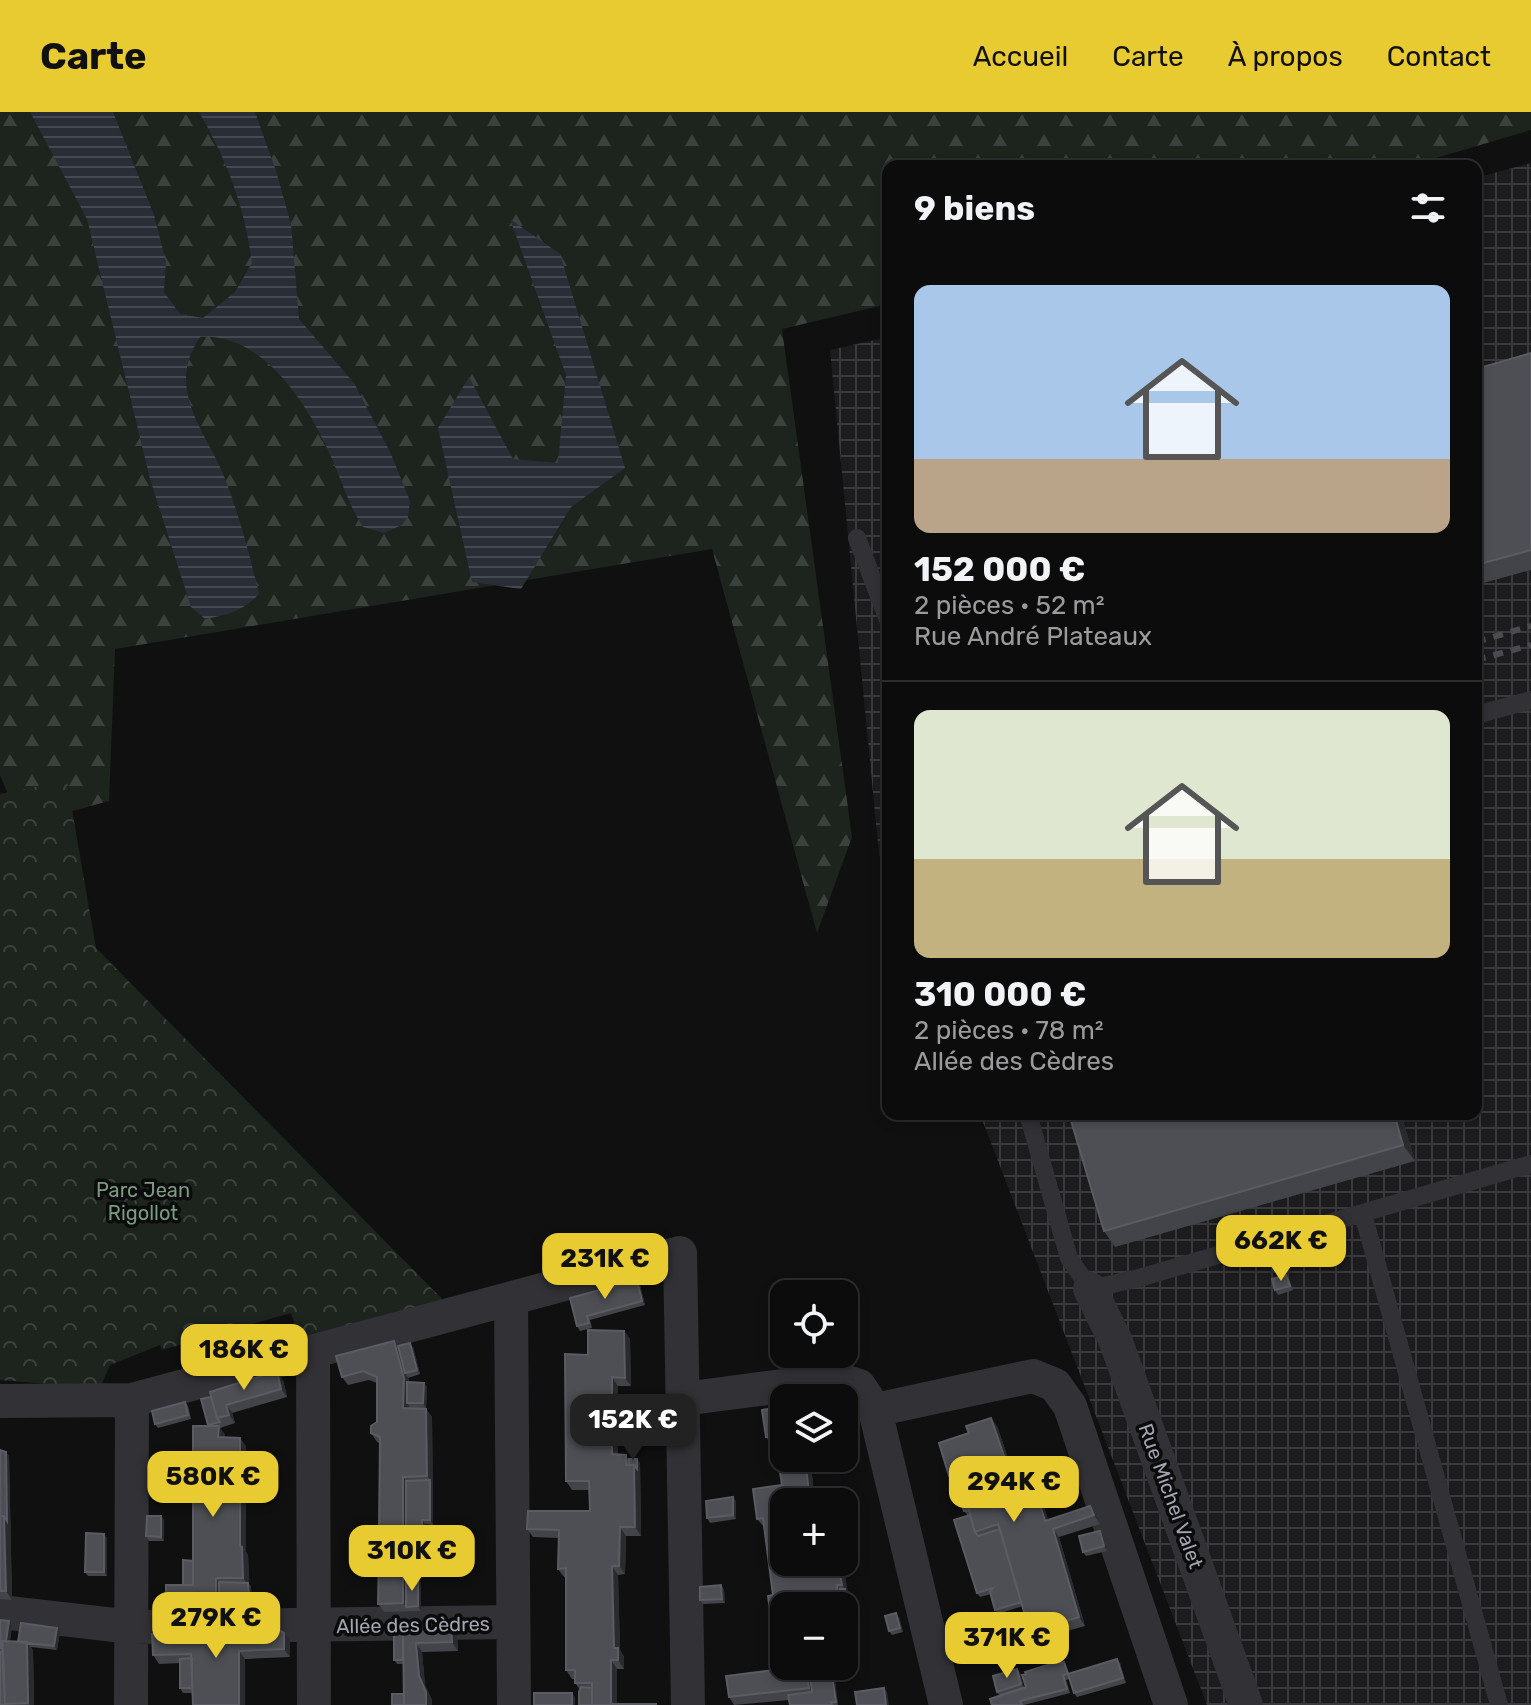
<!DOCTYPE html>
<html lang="fr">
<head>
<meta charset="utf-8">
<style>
  :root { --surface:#0c0c0d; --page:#1a1a1b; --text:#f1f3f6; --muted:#9a9b9d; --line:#2c2c2e; --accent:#e8ca31 }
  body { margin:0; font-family:Rubik,sans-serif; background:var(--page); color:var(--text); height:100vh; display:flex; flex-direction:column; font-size:30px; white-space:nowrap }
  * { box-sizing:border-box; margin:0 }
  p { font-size:26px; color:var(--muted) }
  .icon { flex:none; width:44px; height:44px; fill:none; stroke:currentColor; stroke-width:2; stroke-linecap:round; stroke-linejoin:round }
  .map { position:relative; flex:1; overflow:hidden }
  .sheet { position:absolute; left:882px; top:48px; width:600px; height:960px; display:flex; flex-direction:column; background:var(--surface); border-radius:16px; box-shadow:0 4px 12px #0003,0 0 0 2px var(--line) }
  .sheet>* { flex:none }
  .buttons { position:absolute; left:770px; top:1168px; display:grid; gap:16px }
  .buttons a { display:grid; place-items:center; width:88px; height:88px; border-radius:16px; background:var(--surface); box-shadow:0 4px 12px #0003,0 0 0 2px var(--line); font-size:40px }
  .price { position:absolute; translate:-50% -68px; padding:0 18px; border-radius:16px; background:var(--accent); color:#111; font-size:26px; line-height:52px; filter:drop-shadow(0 2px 4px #0008) }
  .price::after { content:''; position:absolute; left:50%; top:48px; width:24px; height:18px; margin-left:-12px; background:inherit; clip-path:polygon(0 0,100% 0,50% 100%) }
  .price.active { background:#222; color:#fff }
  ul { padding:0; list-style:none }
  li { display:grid; align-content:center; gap:16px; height:424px; padding:0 32px }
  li+li { border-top:2px solid var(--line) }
  li span { display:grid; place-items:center; height:248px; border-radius:16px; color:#555 }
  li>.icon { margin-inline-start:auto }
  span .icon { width:144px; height:144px; fill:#fffc; stroke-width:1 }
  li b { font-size:34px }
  h2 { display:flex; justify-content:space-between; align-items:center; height:96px; padding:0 32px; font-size:34px }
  header { display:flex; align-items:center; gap:48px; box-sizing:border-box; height:112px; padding:0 40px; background:var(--accent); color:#111 }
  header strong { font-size:38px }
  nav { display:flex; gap:44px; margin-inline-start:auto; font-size:28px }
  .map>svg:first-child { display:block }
  .industrial { fill:url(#industrial-grid) }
  .forest { fill:url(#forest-firs) }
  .park { fill:url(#park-crowns) }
  .water { fill:url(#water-rules) }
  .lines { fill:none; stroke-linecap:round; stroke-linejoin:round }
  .lane { stroke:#313136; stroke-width:18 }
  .street { stroke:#313136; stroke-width:34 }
  .rail { stroke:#4a4b51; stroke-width:6; stroke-dasharray:10 8; stroke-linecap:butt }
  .wall { fill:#434449 }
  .shaded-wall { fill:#2a2b2e }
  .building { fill:#4d4f54; stroke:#5b5c63; stroke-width:2 }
  .labels { text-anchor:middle; stroke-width:7; stroke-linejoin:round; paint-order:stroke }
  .park-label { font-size:20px; fill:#799c81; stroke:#0b0b0c }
  .street-label { font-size:20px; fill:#a2a4b1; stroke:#0b0b0c }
</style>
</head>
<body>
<header>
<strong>Carte</strong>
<nav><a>Accueil</a><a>Carte</a><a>À propos</a><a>Contact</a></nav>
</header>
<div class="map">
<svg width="1531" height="1593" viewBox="0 0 1531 1593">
  <defs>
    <pattern id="industrial-grid" width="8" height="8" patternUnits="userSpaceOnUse" patternTransform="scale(2)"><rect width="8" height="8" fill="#1c1c1e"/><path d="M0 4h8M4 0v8" fill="none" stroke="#3a3a3c"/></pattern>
    <pattern id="forest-firs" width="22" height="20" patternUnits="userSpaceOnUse" patternTransform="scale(2)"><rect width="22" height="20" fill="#1d241e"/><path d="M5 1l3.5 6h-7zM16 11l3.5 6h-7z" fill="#3b413c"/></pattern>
    <pattern id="park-crowns" width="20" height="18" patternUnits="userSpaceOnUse" patternTransform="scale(2)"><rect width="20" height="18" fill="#1d241e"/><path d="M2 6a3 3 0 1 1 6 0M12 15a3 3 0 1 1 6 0" fill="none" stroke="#3b413c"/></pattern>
    <pattern id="water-rules" width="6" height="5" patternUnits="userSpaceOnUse" patternTransform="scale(2)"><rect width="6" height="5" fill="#292e36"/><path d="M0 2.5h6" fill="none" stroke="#454951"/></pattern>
  </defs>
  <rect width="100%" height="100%" fill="#101011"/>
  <path class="industrial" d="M1531,51V1593H1207L980,1002H1476V66Z
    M888,225V765L879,742L830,238Z"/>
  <path class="forest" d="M0,0H1531V18L1409,54H888V192L782,217L852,725L817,821L712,437L115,537L109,689L21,713L0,663Z"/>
  <path class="park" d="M67,669L96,836L446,1191L301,1231L291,1201L162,1238L160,1233L110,1253L100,1276L0,1268V682Z"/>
  <path class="water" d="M30,0H113L154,103L166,150L164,180L180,202L203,206L235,180L252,151C245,96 227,48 199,0H255L276,59L291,112L299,207L354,271L391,342L410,389L408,405L402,413L384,421L363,415C347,390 340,363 327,336C305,288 260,220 200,225C164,278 207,320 226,369C240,406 250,444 259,482C243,499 228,503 205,507L191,495L150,367L87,107Z
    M510,107L560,142L625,356L571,395L521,477L472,470L438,316L469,265L513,347L558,351L566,263Z"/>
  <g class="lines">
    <path class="lane" d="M857,426L888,508
      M1476,603L1531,588
      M1028,1002L1069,1146L1090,1177L1139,1166L1531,1052
      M1363,1102L1499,1593"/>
    <path class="street" d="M1090,1177L1116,1230L1246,1593
      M511,1187L514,1593
      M313,1240L314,1593
      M683,1287L837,1267L859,1274L875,1298L946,1593
      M0,1289L132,1288L680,1141L688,1593
      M875,1298L1033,1264L1055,1273L1070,1294L1171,1593
      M0,1500L132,1515L513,1510
      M131,1593L132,1288"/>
    <path class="rail" d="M1476,530L1531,514
      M1476,548L1531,533"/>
  </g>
  <path class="wall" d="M1531,241V458L1476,473V257Z
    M1401,1002L1415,1049L1115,1135L1104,1119Z
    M1286,1163L1289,1167L1293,1178L1278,1183L1275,1178Z
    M637,1168L640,1173L645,1193L590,1208L592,1216L580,1219L577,1214L570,1186Z
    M624,1219L630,1227L631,1274H618V1342L629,1347H637L640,1351L641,1424H626L625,1462L618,1463L620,1538L624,1545V1557H617V1592H656L657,1593H579L580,1578L575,1571V1567H572L566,1558V1465H564L558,1457L559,1426L533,1425L527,1417L590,1399L589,1378H572L566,1369L588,1243Z
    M398,1234L413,1235L420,1262L408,1266L409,1270L427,1275L426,1296H410L426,1297L432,1305L433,1413L425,1412V1422L409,1421V1467H418L421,1471V1499L384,1500L378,1492L379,1449H363L357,1441L379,1420L380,1331L377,1330L371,1321L377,1310V1271L369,1268L348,1273L342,1265Z
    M283,1268L287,1285L232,1301L235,1311L220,1316L225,1323V1325L246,1334V1440L248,1443L249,1472L251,1475L253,1502L172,1505L166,1496L183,1473L193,1449L208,1314L201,1287Z
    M185,1290L188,1294L191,1307L158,1316L155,1312Z
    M777,1300L780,1323L810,1346L815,1390H784V1450H843L852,1518L844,1520V1494H784V1537L780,1538L774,1529L773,1483L764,1415L757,1407L782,1373L778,1328L769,1329L766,1325Z
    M997,1314L1020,1381L1041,1385L1048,1408L1096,1403L1100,1412L1059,1425L1085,1514L1036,1528L1030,1520L1023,1494L998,1502L995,1498L991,1482L980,1485L977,1481L968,1404L964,1399L955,1372L949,1364Z
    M0,1338L9,1344L12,1488L0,1487Z
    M733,1385L736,1389V1407L710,1411L707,1406Z
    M161,1404L164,1408V1429H149L146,1424Z
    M104,1422L107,1426V1464H88L85,1460Z
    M1103,1423L1107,1439L1086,1444L1083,1440Z
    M721,1473L724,1478L725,1491L703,1492L700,1488Z
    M899,1505L903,1520L892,1523L889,1519Z
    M0,1508L12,1514L10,1529L18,1530L60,1520L57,1538L31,1535L33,1539L34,1593H0Z
    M451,1514L457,1523L458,1539L422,1540L425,1573L432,1588L404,1582L403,1552H397L394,1548L403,1521Z
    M290,1529V1545L245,1547V1593H193L192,1581H183L180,1576V1551L159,1552L153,1543Z
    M1060,1549L1062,1551L1064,1550L1069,1561L1120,1551L1126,1571L1077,1585L1074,1581L1069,1567L1066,1568L1070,1581L1024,1593H992L1000,1584L997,1580L1017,1557L1020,1561L1024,1576Z
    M806,1554L812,1564L828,1562L835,1569L838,1593H790L789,1588L734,1593L729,1585Z"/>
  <path class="shaded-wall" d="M1394,1002H1401L1415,1049L1403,1033Z
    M637,1168L640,1173L645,1193L642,1189Z
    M624,1219L630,1227L631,1274L625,1266Z
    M394,1229L400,1237L405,1261L408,1266L410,1274L407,1291L410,1295L409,1305L403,1296Z
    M410,1231L413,1235L420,1262L417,1258Z
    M277,1259L283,1268L287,1285L281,1277Z
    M612,1265L618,1274V1351L612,1342Z
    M424,1271L427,1275L426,1296L423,1291Z
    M226,1293L232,1301L235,1311L229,1303Z
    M774,1296L777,1300L780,1327L777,1323Z
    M426,1297L432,1305L433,1413L430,1408V1368L427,1364Z
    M991,1306L997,1314L1023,1391L1017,1382Z
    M219,1314L225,1323L224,1334L218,1325Z
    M240,1326L246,1334V1440L248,1443L249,1472L251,1475L253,1502L250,1498L248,1473L243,1466L240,1434Z
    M6,1340L9,1344L12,1488L6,1479L4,1404Z
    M805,1346H810L815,1390H810Z
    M637,1347L640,1351L641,1424L635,1415L634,1353Z
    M403,1365L409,1373L406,1417L409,1421V1495H406L403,1491Z
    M1035,1376L1041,1385L1051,1418L1045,1409Z
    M733,1385L736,1389V1407L733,1403Z
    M1090,1394L1096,1403L1100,1412L1094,1403Z
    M161,1404L164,1408V1429L161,1425Z
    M422,1408L425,1412V1422L422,1417Z
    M620,1415L626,1424L625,1462L619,1454Z
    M1053,1417L1059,1425L1085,1514L1079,1505Z
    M1100,1419L1103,1423L1107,1439L1104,1434Z
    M104,1422L107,1426V1464L104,1460Z
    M838,1450H843L848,1481L842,1473Z
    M612,1454L618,1463L620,1538L624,1545V1557L618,1548L614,1536Z
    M216,1466L222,1474L219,1499L216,1495Z
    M418,1467L421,1471V1499L418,1494Z
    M721,1473L724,1478L725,1491L722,1487Z
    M837,1473L843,1482L845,1477L848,1481L852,1518L846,1510L838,1486Z
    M896,1501L899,1505L903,1520L900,1516Z
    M9,1509L12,1514L8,1542L5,1537Z
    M451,1514L457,1523L458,1539L452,1530Z
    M57,1516L60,1520L57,1538L54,1534Z
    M284,1521L290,1529V1545L284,1537Z
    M27,1530L33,1539L34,1593H30L28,1591Z
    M416,1531L422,1540L425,1573L432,1588V1593H426L419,1564Z
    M239,1539L245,1547V1593H239Z
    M1117,1547L1120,1551L1126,1571L1123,1566Z
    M611,1548L617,1557V1593H612Z
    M806,1554L812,1562L815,1585L809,1576Z
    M1017,1557L1020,1561L1024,1576L1021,1572Z
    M832,1564L835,1569L838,1593L836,1590Z
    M884,1576L887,1580L889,1593H886Z
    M572,1581L575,1585V1593H572Z"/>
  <path class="building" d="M1531,241V438L1476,453V257Z
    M1069,1002H1394L1403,1033L1104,1119Z
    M1286,1163L1290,1174L1275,1178L1272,1167Z
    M637,1168L642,1189L587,1204L589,1211L577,1214L570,1186Z
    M588,1218L624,1219L625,1266L612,1265V1342L626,1343V1353H634L635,1415H620L619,1454H612L614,1536H618V1548H611V1592H656V1593H592V1571H575V1558H566V1456L558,1457L559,1418L527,1417L528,1399H590L589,1369H566L565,1242L588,1243Z
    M394,1229L404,1266L403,1296L426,1297L427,1364L403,1365V1491L378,1492L379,1441H357L358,1419L379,1420L380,1325L371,1321V1314L377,1310V1265L363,1259L342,1265L336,1244Z
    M410,1231L417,1258L405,1261L398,1234Z
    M277,1259L281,1277L226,1293L229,1303L217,1306L210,1280Z
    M407,1270L424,1271L423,1291H407Z
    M211,1285L217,1306L220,1310L208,1313L201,1287Z
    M185,1290L188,1303L155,1312L152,1299Z
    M774,1296L777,1323L766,1325L762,1298Z
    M991,1306L1017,1382L1035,1376L1045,1409L1090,1394L1094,1403L1053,1417L1079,1505L1030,1520L998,1412L975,1420L969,1398L964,1399L953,1363L949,1364L939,1331L969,1321L966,1314Z
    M193,1314H219L218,1325L240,1326V1434L242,1435L243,1466H216V1495L166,1496V1473H193Z
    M777,1323H784V1346H791L781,1347Z
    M0,1338L6,1340L7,1409L4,1404H0Z
    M791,1346H805L810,1390H784V1450H838L842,1473H837L838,1486L843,1485L844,1494H784V1528L774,1529L768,1484L773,1483L763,1406L757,1407L753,1377L782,1373L778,1347Z
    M629,1347H637V1357L634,1353H629Z
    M430,1368V1408H422V1417H406V1369Z
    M733,1385V1403L707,1406L706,1389Z
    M970,1403L975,1420L978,1424L1000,1417L1021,1490L995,1498L990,1480L993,1476L977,1481L954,1408Z
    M0,1404H4L6,1479H0Z
    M147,1404H161V1425L146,1424Z
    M1100,1419L1104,1434L1083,1440L1079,1424Z
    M86,1421L104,1422V1460H85Z
    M183,1448L193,1449V1473H183Z
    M406,1467H418V1494L406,1495Z
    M219,1470L248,1471L250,1498L219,1499Z
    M721,1473L722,1487L700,1488V1475Z
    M840,1477H845L846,1489L843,1485H840Z
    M896,1501L900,1516L889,1519L885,1504Z
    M0,1508L9,1509L6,1529H2L3,1537L0,1536Z
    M21,1511L57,1516L54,1534L18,1530Z
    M451,1514L452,1530L416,1531L419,1564L426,1580V1593H404L403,1517Z
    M281,1519L284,1521V1537L239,1539V1593H193L191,1542L153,1543L152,1522Z
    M394,1521H403V1548H394Z
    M2,1529L27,1530L28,1591L5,1592Z
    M0,1540H3L5,1592L9,1593H0Z
    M192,1546V1576H180V1547Z
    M1117,1547L1123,1566L1074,1581L1068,1562L1063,1563L1067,1577L1020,1589L1022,1593H992L990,1587L1026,1575L1022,1563L1026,1562L1025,1560L1060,1549L1061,1551L1064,1550L1068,1562Z
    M806,1554L809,1576L729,1585L726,1564Z
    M1017,1557L1021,1572L997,1580L993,1564Z
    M828,1562L829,1565L832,1564L836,1590H831L832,1593H790L788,1583L812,1580L810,1564Z
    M581,1575L592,1576V1593H579V1580Z
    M884,1576L886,1593H857L855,1580Z
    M534,1581H572V1593H534Z
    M392,1582H404V1593H392Z"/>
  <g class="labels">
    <g class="park-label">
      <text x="143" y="1085">Parc Jean<tspan x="143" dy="23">Rigollot</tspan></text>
    </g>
    <g class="street-label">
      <text transform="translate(1171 1384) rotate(70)" y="7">Rue Michel Valet</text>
      <text transform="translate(413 1513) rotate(-1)" y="7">Allée des Cèdres</text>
    </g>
  </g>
</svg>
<div class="buttons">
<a><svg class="icon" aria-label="locate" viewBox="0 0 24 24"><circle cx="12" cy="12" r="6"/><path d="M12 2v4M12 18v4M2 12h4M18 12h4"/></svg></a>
<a><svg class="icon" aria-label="layers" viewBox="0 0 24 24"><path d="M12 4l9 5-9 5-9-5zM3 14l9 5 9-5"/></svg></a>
<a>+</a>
<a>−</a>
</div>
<b class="price" style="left:1281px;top:1171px">662K €</b>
<b class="price" style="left:605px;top:1189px">231K €</b>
<b class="price" style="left:244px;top:1280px">186K €</b>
<b class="price active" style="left:633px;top:1350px">152K €</b>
<b class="price" style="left:213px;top:1407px">580K €</b>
<b class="price" style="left:1014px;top:1412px">294K €</b>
<b class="price" style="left:412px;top:1481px">310K €</b>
<b class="price" style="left:216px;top:1548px">279K €</b>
<b class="price" style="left:1007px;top:1568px">371K €</b>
<section class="sheet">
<h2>9 biens<svg class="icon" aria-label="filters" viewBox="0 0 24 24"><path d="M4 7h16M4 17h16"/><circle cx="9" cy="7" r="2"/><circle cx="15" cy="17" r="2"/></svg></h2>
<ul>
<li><span style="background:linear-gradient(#a9c7e8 70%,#b9a48a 0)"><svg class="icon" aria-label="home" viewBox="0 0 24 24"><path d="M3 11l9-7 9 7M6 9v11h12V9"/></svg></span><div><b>152 000 €</b><p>2 pièces · 52 m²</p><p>Rue André Plateaux</p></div></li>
<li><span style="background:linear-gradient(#dfe7d0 60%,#c2b280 0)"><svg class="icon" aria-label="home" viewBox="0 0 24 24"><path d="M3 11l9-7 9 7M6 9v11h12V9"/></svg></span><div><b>310 000 €</b><p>2 pièces · 78 m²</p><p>Allée des Cèdres</p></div></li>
</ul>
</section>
</div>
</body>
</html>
